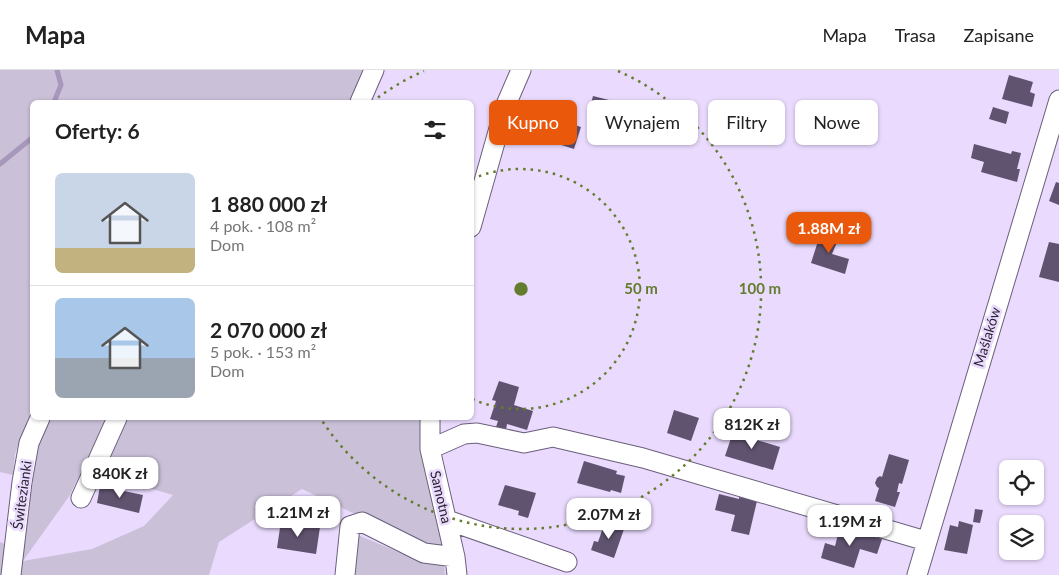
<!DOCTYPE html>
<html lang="pl">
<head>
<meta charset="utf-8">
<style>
  :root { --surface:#fff; --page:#f2f2f2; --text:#222; --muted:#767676; --line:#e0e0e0; --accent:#ea580c }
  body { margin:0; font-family:Lato,sans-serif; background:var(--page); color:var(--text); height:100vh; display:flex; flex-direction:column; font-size:19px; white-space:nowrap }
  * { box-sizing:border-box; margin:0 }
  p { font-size:16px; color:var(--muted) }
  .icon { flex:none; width:28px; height:28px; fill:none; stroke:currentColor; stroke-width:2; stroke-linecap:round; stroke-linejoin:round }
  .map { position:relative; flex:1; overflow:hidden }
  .panel { position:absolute; left:30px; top:30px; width:444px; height:320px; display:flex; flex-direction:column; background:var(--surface); border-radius:8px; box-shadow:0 1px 4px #0004 }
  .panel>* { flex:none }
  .hud { position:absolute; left:489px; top:30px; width:475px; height:45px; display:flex; gap:10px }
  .buttons { position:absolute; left:999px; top:390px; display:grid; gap:10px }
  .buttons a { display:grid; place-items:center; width:45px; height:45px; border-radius:8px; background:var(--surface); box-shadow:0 1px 4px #0004; font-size:25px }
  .price { position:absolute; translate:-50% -42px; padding:0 11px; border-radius:10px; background:#fff; color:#222; font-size:16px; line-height:32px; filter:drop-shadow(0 1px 2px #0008) }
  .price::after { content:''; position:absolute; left:50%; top:30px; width:15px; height:11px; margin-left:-8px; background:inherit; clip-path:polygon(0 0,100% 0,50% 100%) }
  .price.on { background:var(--accent); color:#fff }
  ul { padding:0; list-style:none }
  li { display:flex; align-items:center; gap:15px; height:125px; padding:0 25px }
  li+li { border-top:1px solid var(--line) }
  li span { display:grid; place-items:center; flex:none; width:140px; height:100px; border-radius:8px; color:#555 }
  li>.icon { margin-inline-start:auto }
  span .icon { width:60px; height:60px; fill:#fffc; stroke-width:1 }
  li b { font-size:21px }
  h2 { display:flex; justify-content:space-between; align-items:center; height:60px; padding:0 25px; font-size:21px }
  .pill { padding:0 18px; border-radius:8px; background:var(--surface); box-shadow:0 1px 4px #0004; font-size:18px; line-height:45px }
  .pill.on { background:var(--accent); color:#fff }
  header { display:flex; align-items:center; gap:30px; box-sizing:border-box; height:70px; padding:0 25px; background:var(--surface); border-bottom:1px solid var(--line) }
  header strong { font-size:24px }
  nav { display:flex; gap:28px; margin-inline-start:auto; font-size:18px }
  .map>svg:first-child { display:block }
  .green { fill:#cac0d8 }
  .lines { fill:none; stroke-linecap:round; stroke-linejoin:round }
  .stream { stroke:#a697bb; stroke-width:5 }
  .building { fill:#605370 }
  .minor-casing { stroke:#6b5e7c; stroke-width:21 }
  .minor { stroke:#fff; stroke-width:19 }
  .ring { fill:none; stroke:#647c2e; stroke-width:2.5; stroke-dasharray:2.5 5 }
  .labels { text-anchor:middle; stroke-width:5; stroke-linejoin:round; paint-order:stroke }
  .street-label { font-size:14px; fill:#292330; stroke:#eadbfe }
  .centre { fill:#647c2e; stroke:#eadbfe; stroke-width:2.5 }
  .ring-label { font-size:15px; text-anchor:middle; font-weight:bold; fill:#647c2e; stroke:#eadbfe; stroke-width:5; stroke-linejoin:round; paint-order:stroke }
</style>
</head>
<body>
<header>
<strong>Mapa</strong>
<nav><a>Mapa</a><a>Trasa</a><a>Zapisane</a></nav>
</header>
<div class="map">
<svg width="1059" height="505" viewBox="0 0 1059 505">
  <rect width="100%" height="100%" fill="#eadbfe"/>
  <path class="green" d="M0,0H370L356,32H32V338L15,384L13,405L0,402Z
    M47,348H107L70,425L23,491L92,479L144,456L173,425L98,403L124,348H421V384L443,477L421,475L302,419L219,472L209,505H20L30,394Z
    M358,465L417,490L444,494L445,505H353Z
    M0,472L5,474L6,505H0Z"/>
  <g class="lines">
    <path class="stream" d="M54,32L61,15L57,0
      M0,94L32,68"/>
  </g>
  <path class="building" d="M1009,5L1033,12L1030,22L1035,24L1032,37L1002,29Z
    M593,26L613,31L609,46L589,41Z
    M993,37L1009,42L1006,54L989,49Z
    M558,50L581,57L574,79L552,72L553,66L550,65L553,55L556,56Z
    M974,74L1011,84L1012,81L1021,83L1017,99H1020L1017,112L981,102L984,92L971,88Z
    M1056,112L1059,113V135L1049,131Z
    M825,160L840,165L832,184L849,189L845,204L811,193L819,168L823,169Z
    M1049,172L1059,174V212L1039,207Z
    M499,311L519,317L514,335L533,341L527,360L507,354L506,360L496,357L498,351L490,349L496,331L492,330Z
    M674,340L699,348L691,371L667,363Z
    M735,356L743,358L740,365L780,377L773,400L725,386Z
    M889,384L909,390L902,414L899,413L897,422H900L895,437L875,431L879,418L877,417L875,413L877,408L880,406L882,407Z
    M584,391L617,401L616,404L625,406L621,423L611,420L610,422L577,413Z
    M505,415L536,423L528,448L518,445L519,441L498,435Z
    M100,416L143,425L139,443L97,433Z
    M719,424L739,429V427L757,431L749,465L731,461L735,445L715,440Z
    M975,439L983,440L980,453L973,452Z
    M281,451L320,457L316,484L277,478Z
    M959,451L973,455L967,484L944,480L950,455L958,457Z
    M605,452L624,459L614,488L591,480L594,471L598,472Z
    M840,457L882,469L877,484L860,479L854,498L821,488L825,473L835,476Z"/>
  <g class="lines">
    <defs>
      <path id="minor" d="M360,32L374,0
        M471,157L505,37L521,0
        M430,348V379L455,487L457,505
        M430,379L464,364L477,363L524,373L553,367L643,388L926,471
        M81,428L117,348
        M447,450L567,492
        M11,505L22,412L29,373L40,348
        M345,505L350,456L362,452L424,483L455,487
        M917,505L1059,30"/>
    </defs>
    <use href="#minor" class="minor-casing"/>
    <use href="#minor" class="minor"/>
  </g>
  <g class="ring">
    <path d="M472 109A120 120 0 1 1 472 329"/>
    <path d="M372 32A239 239 0 0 1 424 1M618 1A239 239 0 1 1 321 349"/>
  </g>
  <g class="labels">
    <g class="street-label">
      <text transform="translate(987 267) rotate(-73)" y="5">Maślaków</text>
      <text transform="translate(22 425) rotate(-82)" y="5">Świtezianki</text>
      <text transform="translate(441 427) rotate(77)" y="5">Samotna</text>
    </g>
  </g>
  <circle cx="521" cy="219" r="8" class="centre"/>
  <g class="ring-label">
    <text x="641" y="224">50 m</text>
    <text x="760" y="224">100 m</text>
  </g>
</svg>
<div class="buttons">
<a><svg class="icon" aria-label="locate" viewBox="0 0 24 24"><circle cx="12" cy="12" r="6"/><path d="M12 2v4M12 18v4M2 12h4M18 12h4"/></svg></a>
<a><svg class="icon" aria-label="layers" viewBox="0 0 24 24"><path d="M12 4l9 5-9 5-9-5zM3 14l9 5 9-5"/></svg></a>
</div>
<b class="price on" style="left:829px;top:184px">1.88M zł</b>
<b class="price" style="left:752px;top:380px">812K zł</b>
<b class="price" style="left:120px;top:429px">840K zł</b>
<b class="price" style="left:298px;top:468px">1.21M zł</b>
<b class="price" style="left:609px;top:470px">2.07M zł</b>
<b class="price" style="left:850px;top:477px">1.19M zł</b>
<div class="hud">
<a class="pill on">Kupno</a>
<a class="pill">Wynajem</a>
<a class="pill">Filtry</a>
<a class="pill">Nowe</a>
</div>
<section class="panel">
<h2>Oferty: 6<svg class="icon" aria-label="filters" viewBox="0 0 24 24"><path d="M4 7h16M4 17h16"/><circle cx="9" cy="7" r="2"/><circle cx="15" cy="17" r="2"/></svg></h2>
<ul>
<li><span style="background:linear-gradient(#c9d6e8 75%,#c2b280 0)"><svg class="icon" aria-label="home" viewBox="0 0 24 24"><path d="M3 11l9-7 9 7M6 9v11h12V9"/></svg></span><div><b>1 880 000 zł</b><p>4 pok. · 108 m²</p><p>Dom</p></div></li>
<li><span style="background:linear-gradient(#a9c7e8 60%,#9aa5b1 0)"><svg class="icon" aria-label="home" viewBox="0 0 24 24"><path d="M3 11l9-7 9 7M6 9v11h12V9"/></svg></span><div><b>2 070 000 zł</b><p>5 pok. · 153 m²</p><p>Dom</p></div></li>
</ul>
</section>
</div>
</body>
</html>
